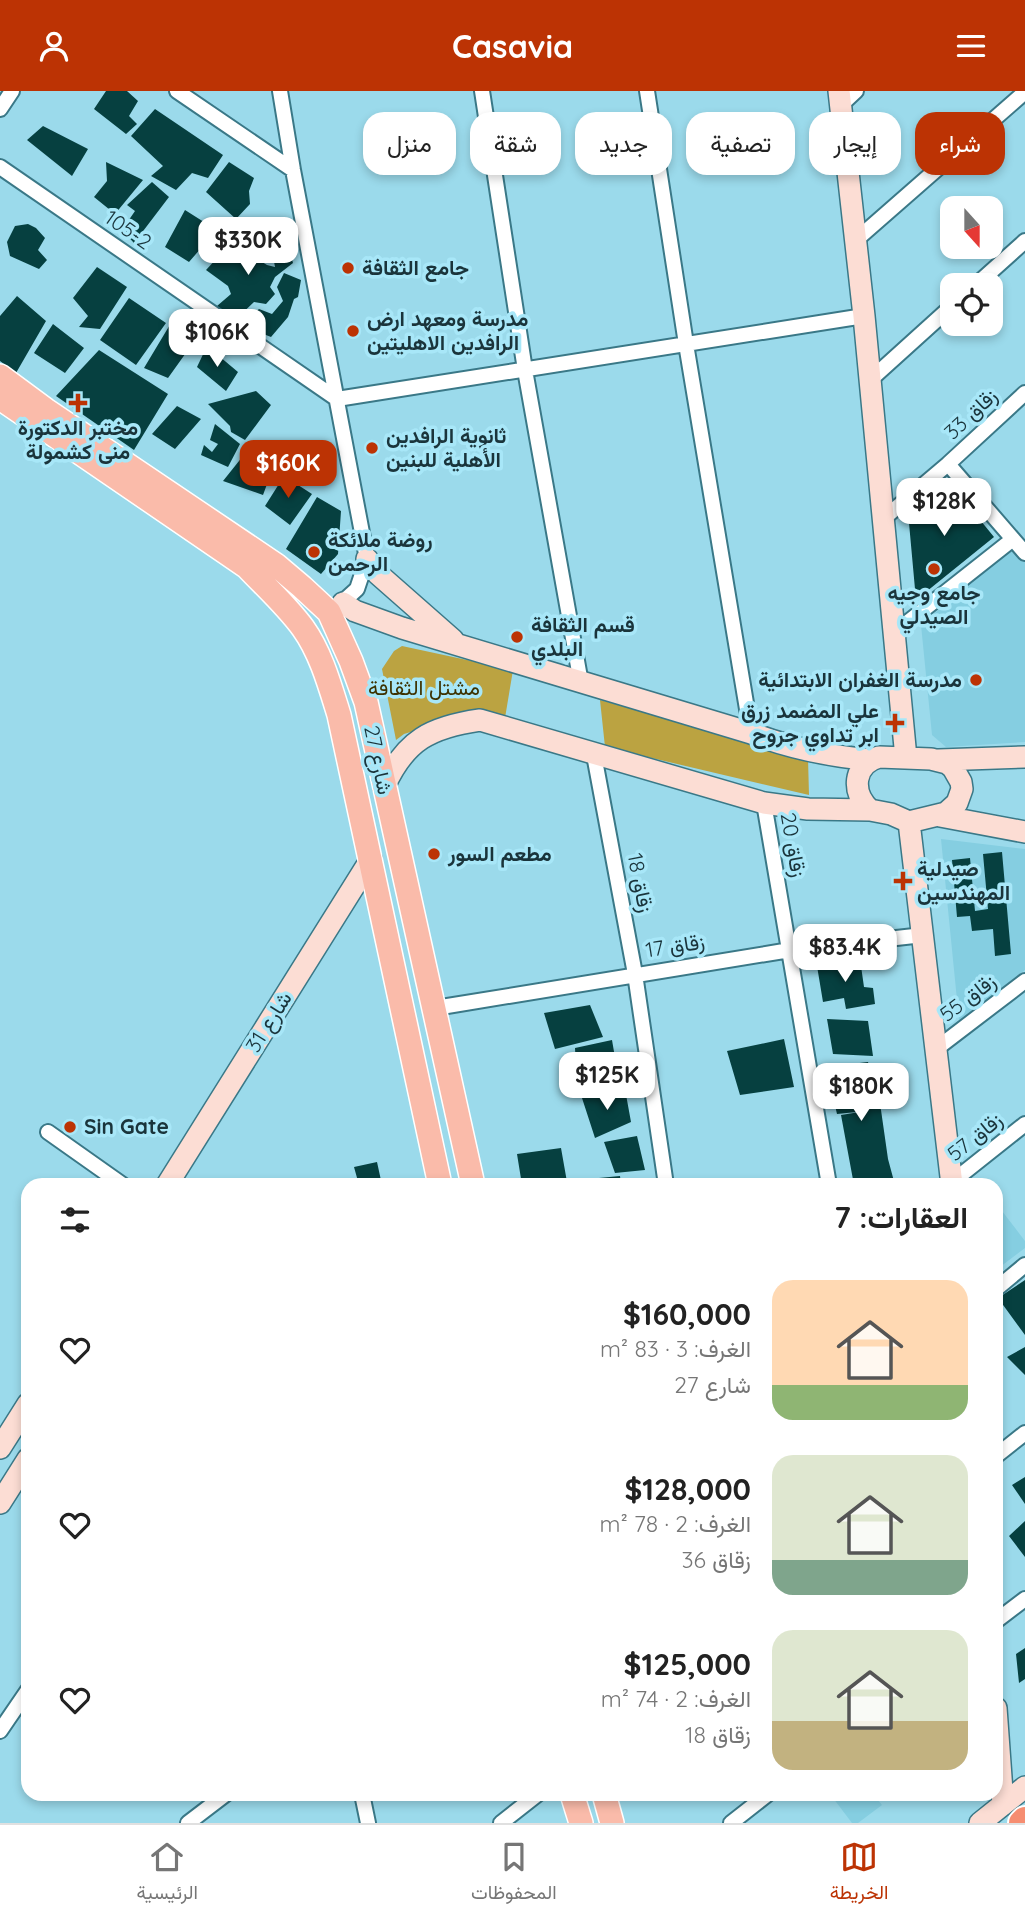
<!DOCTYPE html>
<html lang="ar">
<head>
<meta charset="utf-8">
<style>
  :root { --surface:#fff; --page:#f6f6f6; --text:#222; --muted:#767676; --line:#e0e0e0; --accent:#bc3304 }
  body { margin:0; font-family:Quicksand,Vazirmatn,sans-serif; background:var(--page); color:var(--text); direction:rtl; height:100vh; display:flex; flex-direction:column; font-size:26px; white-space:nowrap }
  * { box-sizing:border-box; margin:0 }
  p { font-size:23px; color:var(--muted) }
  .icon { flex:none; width:38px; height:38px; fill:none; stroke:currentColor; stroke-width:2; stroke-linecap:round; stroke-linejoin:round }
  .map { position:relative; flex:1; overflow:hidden; direction:ltr }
  .drawer { position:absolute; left:21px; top:1087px; width:982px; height:623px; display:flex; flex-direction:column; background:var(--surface); border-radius:21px; box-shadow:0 4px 10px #0003; direction:rtl }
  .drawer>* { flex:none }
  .banner { position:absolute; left:21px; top:21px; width:984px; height:63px; direction:rtl; display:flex; gap:14px }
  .needle { width:46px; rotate:159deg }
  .controls { position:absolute; left:940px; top:105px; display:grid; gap:14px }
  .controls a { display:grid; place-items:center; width:63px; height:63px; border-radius:14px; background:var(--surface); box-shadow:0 4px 10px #0003; font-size:35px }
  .price { position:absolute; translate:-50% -60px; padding:0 16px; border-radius:14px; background:#fff; color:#222; font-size:23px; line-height:46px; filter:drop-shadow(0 2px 4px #0008) }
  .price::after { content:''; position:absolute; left:50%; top:42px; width:21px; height:16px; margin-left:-10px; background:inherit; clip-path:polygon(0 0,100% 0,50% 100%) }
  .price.selected { background:var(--accent); color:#fff }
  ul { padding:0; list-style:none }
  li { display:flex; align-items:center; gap:21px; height:175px; padding:0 35px }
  li span { display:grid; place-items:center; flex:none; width:196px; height:140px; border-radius:21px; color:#555 }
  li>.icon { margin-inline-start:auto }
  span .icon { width:84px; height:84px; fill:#fffc; stroke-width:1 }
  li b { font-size:30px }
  h2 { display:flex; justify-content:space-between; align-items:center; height:84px; padding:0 35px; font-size:30px }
  .pill { padding:0 24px; border-radius:21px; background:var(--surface); box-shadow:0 4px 10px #0003; font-size:24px; line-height:63px }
  .pill.selected { background:var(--accent); color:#fff }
  header { display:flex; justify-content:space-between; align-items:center; height:91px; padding:0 35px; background:var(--accent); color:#fff; font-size:32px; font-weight:800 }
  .tabs { display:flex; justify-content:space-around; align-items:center; height:98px; border-top:2px solid var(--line); background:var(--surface); font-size:19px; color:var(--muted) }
  .tabs a { display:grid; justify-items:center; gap:4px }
  .tabs .selected { color:var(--accent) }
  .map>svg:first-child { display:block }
  .built { fill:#85cee1 }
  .green { fill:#bba341 }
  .building { fill:#064040 }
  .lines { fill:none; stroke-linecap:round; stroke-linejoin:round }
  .street-casing { stroke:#3a7887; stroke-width:18 }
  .secondary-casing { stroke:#3a7887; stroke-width:24 }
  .primary-casing { stroke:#fff; stroke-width:26 }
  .highway-casing { stroke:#fff; stroke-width:30 }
  .street { stroke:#fff; stroke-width:14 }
  .secondary { stroke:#fcddd4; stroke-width:21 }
  .primary { stroke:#fabbaa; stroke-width:23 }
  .highway { stroke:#f68d71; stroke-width:26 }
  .poi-dot { fill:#bc3304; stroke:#a8e7f8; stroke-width:2.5 }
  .labels { text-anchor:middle; stroke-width:7; stroke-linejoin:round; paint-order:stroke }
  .street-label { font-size:21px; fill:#1a343b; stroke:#a8e7f8 }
  .poi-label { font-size:21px; font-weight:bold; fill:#1a343b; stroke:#a8e7f8; text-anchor:start }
  .park-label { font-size:21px; fill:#3d3200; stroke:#a8e7f8 }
</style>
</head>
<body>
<header><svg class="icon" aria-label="menu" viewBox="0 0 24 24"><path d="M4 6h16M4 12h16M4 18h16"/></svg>Casavia<svg class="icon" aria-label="person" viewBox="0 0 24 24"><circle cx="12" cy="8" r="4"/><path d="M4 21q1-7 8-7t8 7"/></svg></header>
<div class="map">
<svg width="1025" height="1732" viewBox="0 0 1025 1732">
  <rect width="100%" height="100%" fill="#9bdaeb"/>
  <path class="built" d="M1013,454L1025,468V651L946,656L932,644L921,534Z
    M941,748L1025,758V879L959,929Z
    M1002,1120L1025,1150V1157L996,1179V1125Z
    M830,1703H873L882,1714L858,1732H852Z"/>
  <path class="green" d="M402,555L513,579L505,627L476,621L404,643L396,649L382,578L394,560Z
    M600,609L808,667L809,704L605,656Z"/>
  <path class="building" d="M106,0H127L138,10L129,25L137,33L126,43L94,18Z
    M155,18L223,64L208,87L192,82L176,99L151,85L163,75L131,45Z
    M43,35L88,58L72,85L27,49Z
    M106,71L143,89L115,123L94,106L107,90Z
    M229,71L254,87L249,100L250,113L236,128L206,101Z
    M152,91L169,106L134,152L122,139L135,120L127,114Z
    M185,119L226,145L218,158L211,163L202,156L189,171L165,156Z
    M28,133L36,137L45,147L38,159L47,169L39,178L10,165L7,151L15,135Z
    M286,148L293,172L275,186L270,196L275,203L266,213L254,211L233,231L217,215L231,203L228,195L206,179L231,152L267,174L275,176L271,154Z
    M97,176L127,196L100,238L79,236L88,225L73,207Z
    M284,182L301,189L298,206L294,208L288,226L271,246L241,234L259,218L272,223L283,210L277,196Z
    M17,205L46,230L16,282L0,270V225Z
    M129,207L166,232L136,274L100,249Z
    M171,232L181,237L189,232L203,238L168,287L144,277Z
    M53,233L84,257L65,282L34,262Z
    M207,255L238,281L226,300L197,276Z
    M99,259L168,303L134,359L56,305Z
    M256,300L271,314L245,349L231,341L230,335L208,313Z
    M177,315L201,328L175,358L152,343Z
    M215,333L240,353L228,376L201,364L204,354L212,361L218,353L210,349Z
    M247,360L273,377L263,404L223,390Z
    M284,385L312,403L290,434L265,415Z
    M950,392L994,446L916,509L909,432Z
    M317,406L341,420L338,463L321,483L286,458Z
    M1002,761L1011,863L995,865L993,838L972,840L970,825L957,826L952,769L970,767L975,820L988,818L983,763Z
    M860,868L864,896L873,897L875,913L846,918L844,907L823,911L817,875Z
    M590,914L603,946L555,958L544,922Z
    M827,928L868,930L873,965L833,963Z
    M784,948L794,996L740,1004L727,960Z
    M612,949L619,990L577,996L575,957Z
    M868,971L881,1019L888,1068L895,1094H854L841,1024L866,1020L837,1023L826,976Z
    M625,998L631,1031L595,1047L582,1007Z
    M637,1045L645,1079L615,1082L604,1051Z
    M561,1057L567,1091L522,1094L517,1063Z
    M377,1071L382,1094H359L354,1076Z
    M620,1085L621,1094H580L578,1089Z
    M1025,1189V1244L998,1207Z
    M1025,1256V1284L1007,1266Z
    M1025,1386V1413L1012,1394Z
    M1025,1430V1466L1009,1445Z
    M1025,1557V1588L1019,1592L1016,1563Z"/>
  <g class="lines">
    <defs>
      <path id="street" d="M177,0L293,79
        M280,0L293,79L367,468L357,498L336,517
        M482,0L525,279L581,592
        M647,0L686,253L751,642
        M840,15L856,0
        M0,18L12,0
        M0,76L337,308L864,225
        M856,149L1025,1
        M976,194L1025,150
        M869,290L952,215
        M948,373L1025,462
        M882,429L948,373L1025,302
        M894,542L1013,448
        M594,664L635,883L666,1094
        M764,712L829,1094
        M435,917L790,859L923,844
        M936,958L1025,890
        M48,1041L123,1094
        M952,1091L1025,1033
        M996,1198L1025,1174
        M996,1365L1025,1342
        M996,1530L1025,1508
        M0,1640L28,1599
        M362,1703L368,1732
        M188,1732L226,1703
        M501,1732L538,1703
        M731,1732L768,1703"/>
      <path id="secondary" d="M839,0L864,225L906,667
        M367,468L378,483L453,549
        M343,512L355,520L402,537L751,642C790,657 829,665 871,669
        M939,669L1025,666
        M384,696C405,649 431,636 480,629L764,712L808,718L870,719L891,723L909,731L946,722L957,712L962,698L961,691L953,677L947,672L931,668L879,666C853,673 851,702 870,719
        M940,725L1025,741
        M909,731L952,1094
        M167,1094L371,768
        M0,1357L28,1313
        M0,1412L28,1368
        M996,1617L1003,1714
        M980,1732L1025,1696"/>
      <path id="primary" d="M0,285L46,319L276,474L302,496L329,521L351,570L366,611L473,1094
        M0,307L247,476C266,496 287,515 303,537C321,562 330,595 339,624L440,1094
        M572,1703L581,1732
        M604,1703L612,1732"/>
      <path id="highway" d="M1022,1732L1025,1729"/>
    </defs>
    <use href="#street" class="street-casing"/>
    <use href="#secondary" class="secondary-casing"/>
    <use href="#primary" class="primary-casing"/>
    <use href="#highway" class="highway-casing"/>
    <use href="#street" class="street"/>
    <use href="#secondary" class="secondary"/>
    <use href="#primary" class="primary"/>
    <use href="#highway" class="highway"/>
  </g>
  <g class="poi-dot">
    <circle cx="348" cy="177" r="7"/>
    <circle cx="353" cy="240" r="7"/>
    <path d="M74.5 301.5h7v7h7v7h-7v7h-7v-7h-7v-7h7z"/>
    <circle cx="372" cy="357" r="7"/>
    <circle cx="314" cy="461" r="7"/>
    <circle cx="934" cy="478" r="7"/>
    <circle cx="517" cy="546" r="7"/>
    <circle cx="976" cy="589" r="7"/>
    <path d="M891.5 621.5h7v7h7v7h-7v7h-7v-7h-7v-7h7z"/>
    <circle cx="434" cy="763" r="7"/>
    <path d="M899.5 779.5h7v7h7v7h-7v7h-7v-7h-7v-7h7z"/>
    <circle cx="70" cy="1036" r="7"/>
  </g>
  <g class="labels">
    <g class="street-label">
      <text transform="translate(128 139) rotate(35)" y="7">105-2</text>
      <text transform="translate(971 323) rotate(-43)" y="7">زقاق 33</text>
      <text transform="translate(378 669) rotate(78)" y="7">شارع 27</text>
      <text transform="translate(793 754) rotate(80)" y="7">زقاق 20</text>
      <text transform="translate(640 792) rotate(79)" y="7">زقاق 18</text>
      <text transform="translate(675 855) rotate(-9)" y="7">زقاق 17</text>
      <text transform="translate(968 907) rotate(-37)" y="7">زقاق 55</text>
      <text transform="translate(269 931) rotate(-58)" y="7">شارع 31</text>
      <text transform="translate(975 1046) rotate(-39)" y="7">زقاق 57</text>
    </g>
    <g class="poi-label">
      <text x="362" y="184">جامع الثقافة</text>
      <text x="367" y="235">مدرسة ومعهد ارض<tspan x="367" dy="24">الرافدين الاهليتين</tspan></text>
      <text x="78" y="344" text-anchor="middle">مختبر الدكتورة<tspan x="78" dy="24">منى كشمولة</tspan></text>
      <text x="386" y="352">ثانوية الرافدين<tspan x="386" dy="24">الأهلية للبنين</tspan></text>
      <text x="328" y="456">روضة ملائكة<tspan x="328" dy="24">الرحمن</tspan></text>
      <text x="934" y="509" text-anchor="middle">جامع وجيه<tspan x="934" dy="24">الصيدلي</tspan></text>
      <text x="531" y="541">قسم الثقافة<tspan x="531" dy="24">البلدي</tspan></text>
      <text x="962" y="596" text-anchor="end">مدرسة الغفران الابتدائية</text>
      <text x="879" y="627" text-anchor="end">علي المضمد زرق<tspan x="879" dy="24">ابر تداوي جروح</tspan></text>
      <text x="448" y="770">مطعم السور</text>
      <text x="917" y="785">صيدلية<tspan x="917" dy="24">المهندسين</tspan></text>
      <text x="84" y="1043">Sin Gate</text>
    </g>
    <g class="park-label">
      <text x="424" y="604">مشتل الثقافة</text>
    </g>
  </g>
</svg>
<div class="controls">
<a><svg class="needle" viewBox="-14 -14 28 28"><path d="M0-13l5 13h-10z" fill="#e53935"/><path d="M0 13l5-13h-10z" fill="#767676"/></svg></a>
<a><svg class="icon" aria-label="locate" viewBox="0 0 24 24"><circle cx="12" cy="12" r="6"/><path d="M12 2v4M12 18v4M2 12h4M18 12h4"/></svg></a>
</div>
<b class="price" style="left:248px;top:186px">$330K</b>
<b class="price" style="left:217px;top:278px">$106K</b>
<b class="price selected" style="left:288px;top:409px">$160K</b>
<b class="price" style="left:944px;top:447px">$128K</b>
<b class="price" style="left:845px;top:893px">$83.4K</b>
<b class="price" style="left:607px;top:1021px">$125K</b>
<b class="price" style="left:861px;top:1032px">$180K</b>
<div class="banner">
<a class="pill selected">شراء</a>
<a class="pill">إيجار</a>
<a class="pill">تصفية</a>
<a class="pill">جديد</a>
<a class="pill">شقة</a>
<a class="pill">منزل</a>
</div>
<section class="drawer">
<h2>العقارات: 7<svg class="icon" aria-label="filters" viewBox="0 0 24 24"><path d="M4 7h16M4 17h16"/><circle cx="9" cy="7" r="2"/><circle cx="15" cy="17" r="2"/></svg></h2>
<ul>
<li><span style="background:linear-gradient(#ffd9b3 75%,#8fb573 0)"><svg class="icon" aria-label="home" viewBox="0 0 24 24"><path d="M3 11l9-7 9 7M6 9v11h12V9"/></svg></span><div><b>$160,000</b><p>الغرف: 3 · 83 m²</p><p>شارع 27</p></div><svg class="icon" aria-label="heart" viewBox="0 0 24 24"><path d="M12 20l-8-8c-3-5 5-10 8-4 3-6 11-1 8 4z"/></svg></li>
<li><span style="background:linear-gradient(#dfe7d0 75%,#7fa58c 0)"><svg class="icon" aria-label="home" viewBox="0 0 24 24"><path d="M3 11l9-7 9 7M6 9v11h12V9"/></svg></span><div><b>$128,000</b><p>الغرف: 2 · 78 m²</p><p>زقاق 36</p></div><svg class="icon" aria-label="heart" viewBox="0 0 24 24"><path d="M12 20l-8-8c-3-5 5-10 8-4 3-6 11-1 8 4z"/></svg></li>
<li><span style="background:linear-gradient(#dfe7d0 65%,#c2b280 0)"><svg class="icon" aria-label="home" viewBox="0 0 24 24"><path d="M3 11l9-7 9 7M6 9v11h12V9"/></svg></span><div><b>$125,000</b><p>الغرف: 2 · 74 m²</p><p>زقاق 18</p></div><svg class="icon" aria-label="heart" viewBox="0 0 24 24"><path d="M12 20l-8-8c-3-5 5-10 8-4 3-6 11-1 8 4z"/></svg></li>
</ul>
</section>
</div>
<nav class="tabs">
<a class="selected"><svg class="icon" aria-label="map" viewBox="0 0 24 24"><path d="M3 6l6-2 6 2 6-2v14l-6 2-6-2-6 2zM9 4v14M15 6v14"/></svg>الخريطة</a>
<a><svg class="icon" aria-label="saved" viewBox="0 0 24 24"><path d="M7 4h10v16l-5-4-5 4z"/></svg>المحفوظات</a>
<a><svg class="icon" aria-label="home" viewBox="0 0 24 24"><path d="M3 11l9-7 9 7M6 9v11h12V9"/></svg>الرئيسية</a>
</nav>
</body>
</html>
